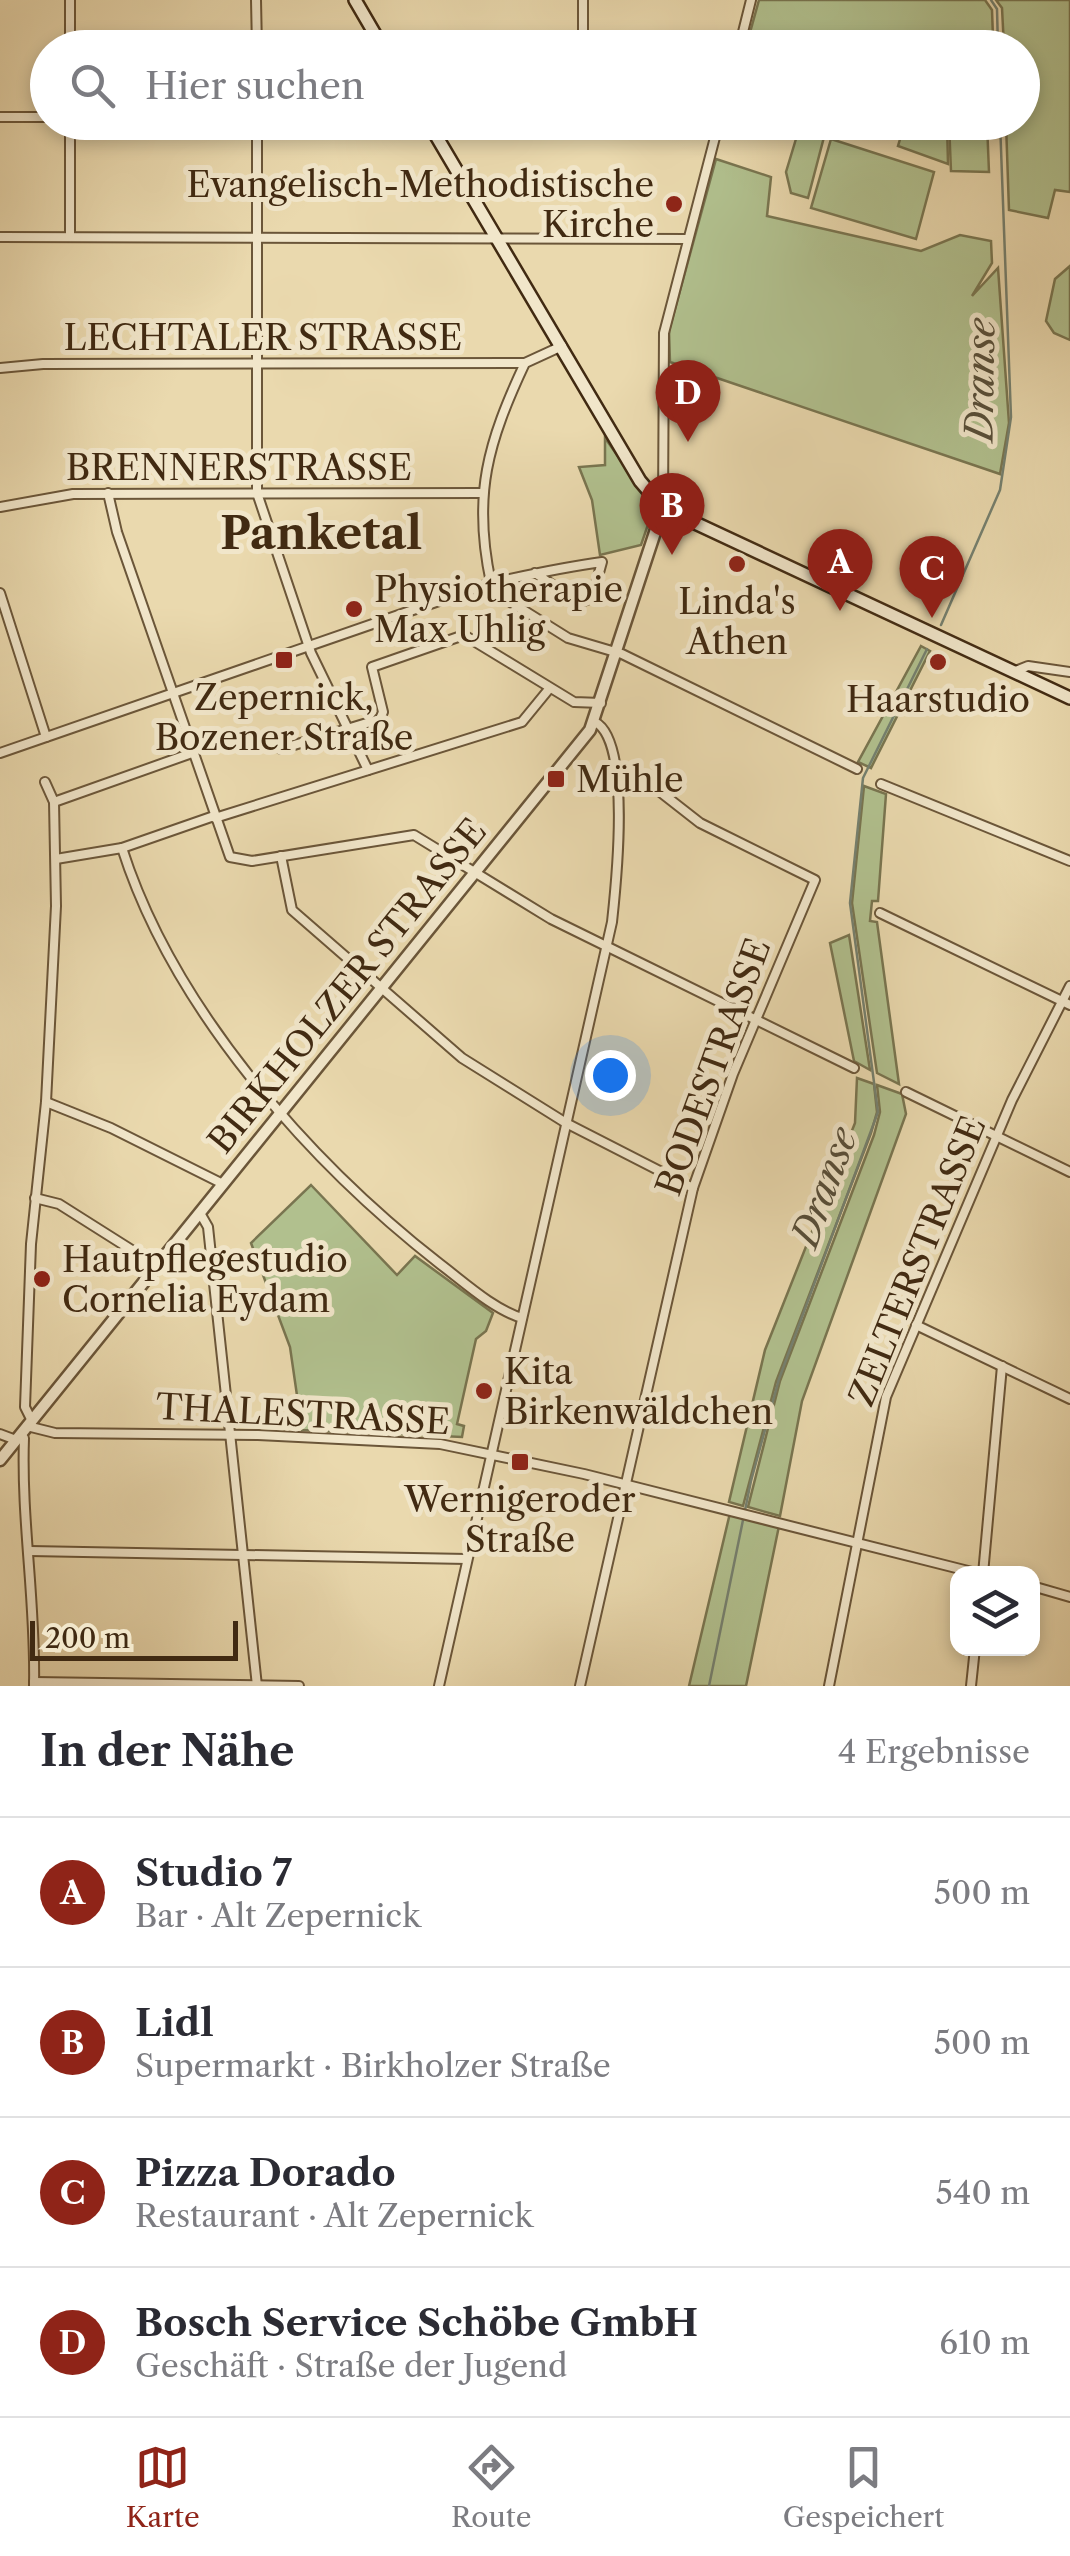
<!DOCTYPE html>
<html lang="de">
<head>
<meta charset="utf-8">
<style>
	body { margin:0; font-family:"Libre Caslon Text",serif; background:#f2f2f3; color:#2b2b33 }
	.controls { position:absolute; right:30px; bottom:30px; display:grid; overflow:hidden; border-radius:20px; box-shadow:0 5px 15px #0003 }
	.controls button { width:90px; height:90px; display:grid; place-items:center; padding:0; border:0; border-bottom:2px solid #e1e1e2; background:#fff; color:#2b2b33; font:50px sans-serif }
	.scale { position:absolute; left:30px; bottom:25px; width:208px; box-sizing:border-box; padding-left:10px; border:5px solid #412a12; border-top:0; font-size:28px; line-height:35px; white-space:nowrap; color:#412a12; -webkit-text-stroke:8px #f1e6ca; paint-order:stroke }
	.you { position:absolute; left:610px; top:1075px; width:35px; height:35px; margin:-25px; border:8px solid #fff; border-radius:50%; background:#1a73e8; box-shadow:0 0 0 15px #1a73e833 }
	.badge { display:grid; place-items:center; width:65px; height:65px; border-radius:50%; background:#8f2418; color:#fff; font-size:32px; font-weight:700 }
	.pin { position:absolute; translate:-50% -82px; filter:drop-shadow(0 2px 5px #0008) }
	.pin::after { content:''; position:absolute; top:52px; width:35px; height:30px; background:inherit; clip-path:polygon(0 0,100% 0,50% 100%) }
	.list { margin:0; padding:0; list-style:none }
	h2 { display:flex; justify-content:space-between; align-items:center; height:130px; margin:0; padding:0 40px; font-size:42px }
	h2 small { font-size:32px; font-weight:400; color:#7c7c81 }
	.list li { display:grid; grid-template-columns:65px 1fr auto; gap:30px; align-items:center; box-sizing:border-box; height:150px; padding:0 40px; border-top:2px solid #e1e1e2 }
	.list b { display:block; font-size:38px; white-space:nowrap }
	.list p { margin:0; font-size:32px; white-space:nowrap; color:#7c7c81 }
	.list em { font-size:32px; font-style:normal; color:#7c7c81 }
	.icon { flex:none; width:55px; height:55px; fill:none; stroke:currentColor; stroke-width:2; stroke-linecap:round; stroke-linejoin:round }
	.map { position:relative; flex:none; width:1070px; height:1686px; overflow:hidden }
	.search { position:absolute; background:#fff; box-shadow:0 5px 15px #0003; left:30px; right:30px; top:30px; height:110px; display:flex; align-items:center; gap:25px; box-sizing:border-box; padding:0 35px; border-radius:55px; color:#7c7c81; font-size:38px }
	.sheet { height:730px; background:#fff }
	nav { display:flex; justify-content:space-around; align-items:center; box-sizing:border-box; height:140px; border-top:2px solid #e1e1e2; background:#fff; font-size:28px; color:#7c7c81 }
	nav a { display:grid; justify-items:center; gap:5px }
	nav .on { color:#8f2418 }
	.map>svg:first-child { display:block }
	.green { fill:#b1c08e; stroke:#797550; stroke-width:2.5 }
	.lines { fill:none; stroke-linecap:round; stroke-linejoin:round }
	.stream { stroke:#75806f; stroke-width:2.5 }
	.minor-casing { stroke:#6b5639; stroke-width:12 }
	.tertiary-casing { stroke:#6b5639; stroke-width:15 }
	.secondary-casing { stroke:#412a12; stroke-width:16 }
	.minor { stroke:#f1e6ca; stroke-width:8 }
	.tertiary { stroke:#f1e6ca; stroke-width:10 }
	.secondary { stroke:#f1e6ca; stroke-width:11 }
	.poi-dot { fill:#8f2418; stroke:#f1e6ca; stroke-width:4 }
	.labels { text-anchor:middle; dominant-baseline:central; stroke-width:10; stroke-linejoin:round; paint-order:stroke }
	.poi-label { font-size:35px; fill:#412a12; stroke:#f1e6ca; text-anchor:start }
	.street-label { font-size:35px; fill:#412a12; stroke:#f1e6ca }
	.water-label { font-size:38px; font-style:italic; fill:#574e39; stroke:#f1e6ca }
	.district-label { font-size:45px; font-weight:bold; fill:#412a12; stroke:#f1e6ca }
</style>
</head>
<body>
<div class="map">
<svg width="1070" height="1686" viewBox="0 0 1070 1686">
	<rect width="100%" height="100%" fill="#ead9ae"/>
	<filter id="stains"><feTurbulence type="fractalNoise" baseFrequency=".002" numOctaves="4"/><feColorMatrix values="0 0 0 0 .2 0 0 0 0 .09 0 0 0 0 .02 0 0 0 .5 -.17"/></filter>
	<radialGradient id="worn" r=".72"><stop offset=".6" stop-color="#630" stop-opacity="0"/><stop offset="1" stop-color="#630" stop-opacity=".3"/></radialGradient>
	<g class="green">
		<path d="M759 0H985L992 10 993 38 979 37 984 48 935 47 905 39 902 47 812 48 795 43 798 47H746Z"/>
		<path d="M996 0H1070V192L1055 190 1048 218 1009 210 1006 123 1022 122V48L1004 47 1002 8Z"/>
		<path d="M905 123H947L948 164 898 146Z"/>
		<path d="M949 123H987L989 172 951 171Z"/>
		<path d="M799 129 824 137 808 198 791 193 786 172Z"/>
		<path d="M831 139 934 172 916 239 811 208Z"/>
		<path d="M716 159 771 177 767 216 921 251 960 235 991 241 992 263 972 296 998 268 1009 423 1000 474 670 362 669 331Z"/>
		<path d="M1070 266V340L1054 333 1046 321 1055 279Z"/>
		<path d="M605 438 654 507 641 545 600 555 592 500 579 467 605 465Z"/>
		<path d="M921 646 930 651 871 768 858 762Z"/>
		<path d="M864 786 886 794 878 901H872L870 921 877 922 899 1084 877 1073 852 903Z"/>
		<path d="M849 935 870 1070 854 1061 830 943Z"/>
		<path d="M857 1078 874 1084 877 1112 871 1133 776 1382 743 1506 729 1502 765 1350 855 1123Z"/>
		<path d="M877 1085 902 1094 906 1114 802 1401 780 1516 748 1507 780 1381 874 1135 880 1112Z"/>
		<path d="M311 1185 397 1275 415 1256 493 1313 486 1331 476 1339 457 1424 464 1426 462 1437 302 1430 290 1347 251 1243Z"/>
		<path d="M730 1513 779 1526 746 1686H689Z"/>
	</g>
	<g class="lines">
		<g class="stream">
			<path d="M991 0 997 9 998 48"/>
			<path d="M941 625 1000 490 1011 417 1000 122"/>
			<path d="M709 1686 751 1481 779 1379 878 1112 850 903 863 778 927 649"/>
		</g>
		<g class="minor-casing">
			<g id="minor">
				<path d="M256 0 257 48"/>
				<path d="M583 0V48"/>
				<path d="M70 48V0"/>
				<path d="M739 48 751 0"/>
				<path d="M0 117H48"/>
				<path d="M257 122V493L311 653 368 770"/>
				<path d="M0 237 688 239"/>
				<path d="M70 237V122"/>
				<path d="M0 368 43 364 525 363"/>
				<path d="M108 493 117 532 230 857 252 861 414 835 551 919 854 1068"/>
				<path d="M663 506 664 333 719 122"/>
				<path d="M0 507 73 494 481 493"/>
				<path d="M491 583C472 495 488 442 525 363L562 346"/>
				<path d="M488 588 568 638 622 654 857 769"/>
				<path d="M0 593 46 737"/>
				<path d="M1013 672 1028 666 1070 672"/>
				<path d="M281 749 380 719 383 712 372 667 464 635 574 702 601 703"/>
				<path d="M0 753 491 583C528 575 564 567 602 562L592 598 579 603 535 573"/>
				<path d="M881 784 1070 861"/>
				<path d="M54 802 192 753"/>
				<path d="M215 818 522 722 549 689"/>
				<path d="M122 848C173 1008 308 1161 440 1264 465 1283 493 1309 522 1318"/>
				<path d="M281 856 292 910 462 1058 566 1123 693 1188"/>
				<path d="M56 859 122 848 214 816"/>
				<path d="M880 913 1070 1005"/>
				<path d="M906 1092 1070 1172"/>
				<path d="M46 1102 111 1128 223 1184"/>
				<path d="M35 1198 59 1204 157 1266"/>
				<path d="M200 1213 208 1227 257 1686"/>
				<path d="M916 1325 1070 1399"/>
				<path d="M32 1421 25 1407 31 1244 46 1102 56 906 54 802 45 782"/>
				<path d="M27 1426 55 1433 258 1435 440 1444 584 1474 980 1574"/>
				<path d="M0 1434 16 1440"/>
				<path d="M20 1435 24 1438C21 1521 36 1602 34 1686"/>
				<path d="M30 1551 467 1559"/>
				<path d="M983 1574 1002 1366"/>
				<path d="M1032 1586 1070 1597"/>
				<path d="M34 1682 299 1686"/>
				<path d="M439 1686 612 922C616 885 632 741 595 722"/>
				<path d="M580 1686 693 1188 733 1074 815 880 700 823 631 769 614 767"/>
				<path d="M829 1686 886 1397 1012 1100 1070 986"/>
				<path d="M971 1686 975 1648"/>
			</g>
		</g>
		<g class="tertiary-casing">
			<path id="tertiary" d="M0 1460 590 730 663 508"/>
		</g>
		<g class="secondary-casing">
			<g id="secondary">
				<path d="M355 0 383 48"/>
				<path d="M428 122 640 481 663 508 1070 698"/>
			</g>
		</g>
		<use href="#minor" class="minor"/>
		<use href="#tertiary" class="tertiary"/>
		<use href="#secondary" class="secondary"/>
	</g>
	<g class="poi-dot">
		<circle cx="674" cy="204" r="10"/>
		<circle cx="737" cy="564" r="10"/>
		<circle cx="354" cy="609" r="10"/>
		<rect x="274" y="650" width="20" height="20" rx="5"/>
		<circle cx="938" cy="662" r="10"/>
		<rect x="546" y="769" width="20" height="20" rx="5"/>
		<circle cx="42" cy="1279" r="10"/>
		<circle cx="484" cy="1391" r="10"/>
		<rect x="510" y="1452" width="20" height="20" rx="5"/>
	</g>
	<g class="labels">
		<g class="poi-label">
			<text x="654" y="184" text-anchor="end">Evangelisch-Methodistische<tspan x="654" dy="40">Kirche</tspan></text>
			<text x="374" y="589">Physiotherapie<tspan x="374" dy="40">Max Uhlig</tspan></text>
			<text x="737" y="601" text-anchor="middle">Linda's<tspan x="737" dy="40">Athen</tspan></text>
			<text x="284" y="697" text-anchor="middle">Zepernick,<tspan x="284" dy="40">Bozener Straße</tspan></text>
			<text x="938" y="699" text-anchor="middle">Haarstudio</text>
			<text x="576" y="779">Mühle</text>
			<text x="62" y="1259">Hautpflegestudio<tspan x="62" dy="40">Cornelia Eydam</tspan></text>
			<text x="504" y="1371">Kita<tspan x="504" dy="40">Birkenwäldchen</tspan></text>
			<text x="520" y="1499" text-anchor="middle">Wernigeroder<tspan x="520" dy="40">Straße</tspan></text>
		</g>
		<g class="street-label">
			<text x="263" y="337">LECHTALER STRASSE</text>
			<text x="239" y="467">BRENNERSTRASSE</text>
			<text transform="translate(347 986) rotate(-51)">BIRKHOLZER STRASSE</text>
			<text transform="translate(713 1067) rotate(-70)">BODESTRASSE</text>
			<text transform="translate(917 1261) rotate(-68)">ZELTERSTRASSE</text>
			<text transform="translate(303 1414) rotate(3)">THALESTRASSE</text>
		</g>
		<g class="water-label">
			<text transform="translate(980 380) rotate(-89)">Dranse</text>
			<text transform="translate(824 1187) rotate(-70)">Dranse</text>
		</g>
		<g class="district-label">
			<text x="321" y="533">Panketal</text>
		</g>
	</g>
	<rect width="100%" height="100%" filter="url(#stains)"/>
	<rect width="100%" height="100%" fill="url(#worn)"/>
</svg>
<div class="controls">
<button><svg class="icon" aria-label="layers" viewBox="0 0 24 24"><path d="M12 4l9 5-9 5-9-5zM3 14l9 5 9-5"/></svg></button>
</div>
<div class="scale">200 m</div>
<div class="you"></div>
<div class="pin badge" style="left:840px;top:611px">A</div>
<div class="pin badge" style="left:672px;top:555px">B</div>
<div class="pin badge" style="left:932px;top:618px">C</div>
<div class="pin badge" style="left:688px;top:442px">D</div>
<div class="search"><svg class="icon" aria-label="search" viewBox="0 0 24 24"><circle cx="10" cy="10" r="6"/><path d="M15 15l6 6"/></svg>Hier suchen</div>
</div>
<section class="sheet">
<h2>In der Nähe<small>4 Ergebnisse</small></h2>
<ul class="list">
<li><span class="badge">A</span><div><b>Studio 7</b><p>Bar · Alt Zepernick</p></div><em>500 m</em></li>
<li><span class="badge">B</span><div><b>Lidl</b><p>Supermarkt · Birkholzer Straße</p></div><em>500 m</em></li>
<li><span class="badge">C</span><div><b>Pizza Dorado</b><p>Restaurant · Alt Zepernick</p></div><em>540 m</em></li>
<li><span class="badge">D</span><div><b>Bosch Service Schöbe GmbH</b><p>Geschäft · Straße der Jugend</p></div><em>610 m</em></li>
</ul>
</section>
<nav>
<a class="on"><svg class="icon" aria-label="map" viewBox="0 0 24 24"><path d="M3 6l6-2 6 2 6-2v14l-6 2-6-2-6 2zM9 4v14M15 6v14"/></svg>Karte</a>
<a><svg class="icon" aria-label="directions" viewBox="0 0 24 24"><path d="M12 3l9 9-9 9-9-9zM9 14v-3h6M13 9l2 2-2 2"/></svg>Route</a>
<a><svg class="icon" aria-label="saved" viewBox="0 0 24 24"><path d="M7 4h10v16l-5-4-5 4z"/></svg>Gespeichert</a>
</nav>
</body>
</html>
